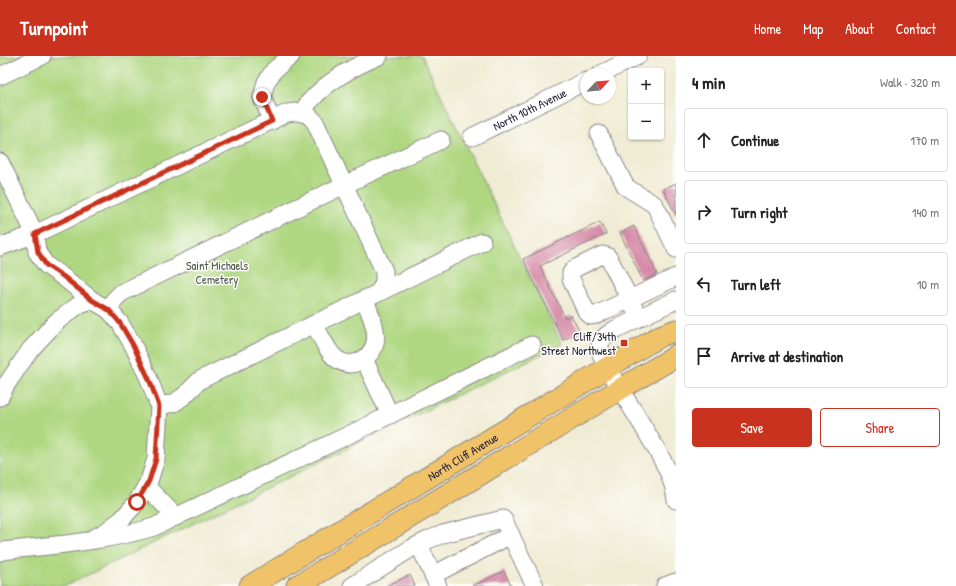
<!DOCTYPE html>
<html lang="en">
<head>
<meta charset="utf-8">
<style>
	body { margin:0; font-family:"Patrick Hand",sans-serif; background:#f6f6f6; color:#222 }
	.controls { position:absolute; right:12px; top:12px; display:grid; overflow:hidden; border-radius:4px; box-shadow:0 1px 3px #0004 }
	.controls button { width:36px; height:36px; display:grid; place-items:center; padding:0; border:0; border-bottom:1px solid #e0e0e0; background:#fff; color:#222; font:20px sans-serif }
	.compass { position:absolute; left:580px; top:12px; width:36px; height:36px; border-radius:50%; background:#fff; box-shadow:0 1px 3px #0004; rotate:64deg }
	.stop { position:absolute; width:12px; height:12px; margin:-9px; border:3px solid #c8321e; border-radius:50%; background:#fff }
	.stop.end { background:#c8321e; border-color:#fff; box-shadow:0 1px 4px #0008 }
	.list { margin:0; padding:0; list-style:none }
	h2 { display:flex; justify-content:space-between; align-items:center; height:52px; margin:0; padding:0 16px; font-size:17px }
	h2 small { font-size:13px; font-weight:400; color:#767676 }
	.list li { display:grid; grid-template-columns:26px 1fr auto; gap:12px; align-items:center; box-sizing:border-box; height:64px; margin:0 8px 8px; padding:0 8px; border:1px solid #e0e0e0; border-radius:4px }
	.list b { display:block; font-size:15px; white-space:nowrap }
	.list em { font-size:13px; font-style:normal; color:#767676 }
	.actions { display:flex; gap:8px; padding:12px 16px }
	.actions a { flex:1; padding:9px 0; border:1px solid #c8321e; border-radius:4px; text-align:center; font-size:14px; color:#c8321e }
	.actions .main { background:#c8321e; color:#fff }
	.icon { flex:none; width:22px; height:22px; fill:none; stroke:currentColor; stroke-width:2; stroke-linecap:round; stroke-linejoin:round }
	.map { position:relative; flex:none; width:676px; height:530px; overflow:hidden }
	header { display:flex; align-items:center; gap:24px; box-sizing:border-box; height:56px; padding:0 20px; background:#c8321e; color:#fff }
	header strong { font-size:19px }
	nav { display:flex; gap:22px; margin-inline-start:auto; font-size:14px }
	main { display:flex }
	aside { flex:1; background:#fff }
	.map>svg:first-child { display:block }
	.green { fill:#afd781; stroke:#687c5e }
	.building { fill:#d68ba8 }
	.lines { fill:none; stroke-linecap:round; stroke-linejoin:round }
	.minor-casing { stroke:#898687; stroke-width:19 }
	.major-casing { stroke:#898687; stroke-width:23 }
	.minor { stroke:#fff; stroke-width:17 }
	.major { stroke:#f1c369; stroke-width:21 }
	.route { stroke:#c8321e; stroke-width:5 }
	.poi-dot { fill:#c8321e; stroke:#fdfcf7; stroke-width:1.5 }
	.labels { text-anchor:middle; dominant-baseline:central; stroke-width:3; stroke-linejoin:round; paint-order:stroke }
	.street-label { font-size:12px; fill:#22223b; stroke:#fdfcf7 }
	.park-label { font-size:12px; fill:#4c5850; stroke:#fdfcf7 }
	.poi-label { font-size:12px; fill:#22223b; stroke:#fdfcf7; text-anchor:end }
</style>
</head>
<body>
<header>
<strong>Turnpoint</strong>
<nav><a>Home</a><a>Map</a><a>About</a><a>Contact</a></nav>
</header>
<main>
<div class="map">
<svg width="676" height="530" viewBox="0 0 676 530">
	<rect width="100%" height="100%" fill="#fdfcf7"/>
	<filter id="ink" filterUnits="userSpaceOnUse"><feTurbulence type="fractalNoise" baseFrequency=".025" numOctaves="2"/><feDisplacementMap in="SourceGraphic" scale="8" xChannelSelector="R" yChannelSelector="G"/><feConvolveMatrix kernelMatrix="1 2 1 2 8 2 1 2 1" color-interpolation-filters="sRGB"/></filter>
	<filter id="wash" filterUnits="userSpaceOnUse"><feTurbulence type="fractalNoise" baseFrequency=".012" numOctaves="4" result="noise"/><feDisplacementMap in="SourceGraphic" scale="16" xChannelSelector="R" yChannelSelector="G"/><feGaussianBlur stdDeviation="0.9" result="paint"/><feColorMatrix in="noise" values="0 0 0 0 0 0 0 0 0 0 0 0 0 0 0 0 0 1.4 0 .05"/><feComposite in="paint" operator="in"/></filter>
	<g filter="url(#wash)">
		<rect width="100%" height="100%" fill="#f0ebd3"/>
		<path class="green" d="M0 0H422L562 288 65 530H0Z"/>
		<g id="blocks">
			<g class="building">
				<path d="M676 127V159L663 133Z"/>
				<path d="M600 166 606 178 540 210 565 262 571 259 580 276 563 284 523 203Z"/>
				<path d="M634 170 657 218 643 225 620 177Z"/>
				<path d="M504 515 511 530H472Z"/>
				<path d="M410 519 415 530H386Z"/>
			</g>
		</g>
	</g>
	<g filter="url(#ink)">
		<use href="#blocks" fill-opacity="0" stroke="#898687" stroke-width="1"/>
		<g class="lines">
			<g class="minor-casing">
				<g id="minor">
					<path d="M601 18 638 0"/>
					<path d="M0 20 42 0"/>
					<path d="M302 57C305 52 307 48 311 44 328 25 355 10 379 0"/>
					<path d="M272 65 262 41 266 26 274 14 291 0"/>
					<path d="M599 78 626 131 655 149 676 193"/>
					<path id="s1" d="M472 81 586 25"/>
					<path d="M0 106 35 178 37 196 46 209 63 221 92 244"/>
					<path d="M0 191 35 178 75 159 287 57C301 55 306 55 315 66L384 215V226L379 236"/>
					<path d="M676 244 614 274C595 285 598 293 607 312 619 332 632 352 644 372 657 395 673 417 676 444"/>
					<path d="M109 254 114 244 121 237 344 129 441 84"/>
					<path d="M639 262 610 204 607 200 602 199 574 213 571 217V223L586 255 591 260 596 259 676 221"/>
					<path d="M314 268C320 278 328 298 338 304 346 309 354 309 362 304 386 290 373 263 364 243"/>
					<path d="M364 303 390 359"/>
					<path d="M0 341 6 329 30 294 56 266 80 248 92 244 109 254 120 267 133 289 149 323 159 350 156 403 149 425 137 446 122 463 105 476 94 482"/>
					<path d="M159 350 174 347 184 340 200 324 482 186"/>
					<path d="M146 430 176 461"/>
					<path d="M419 489 438 530"/>
					<path d="M0 496 2 495C53 489 105 486 154 471L357 375 532 289"/>
					<path d="M433 519 511 479"/>
					<path d="M352 530 410 493 428 484 443 478 503 463 535 530"/>
					<path d="M665 530 676 526"/>
				</g>
			</g>
			<g class="major-casing">
				<g id="major">
					<path id="s2" d="M250 530 607 312 660 280 676 274"/>
					<path d="M297 530 620 333 673 302 676 299"/>
				</g>
			</g>
			<use href="#minor" class="minor"/>
			<use href="#major" class="major"/>
		</g>
	</g>
	<g class="lines" filter="url(#ink)">
		<path class="route" d="M137 446 149 425 156 403 159 350 149 323 133 289 120 267 109 254 92 244 64 221 46 209 38 196 35 178 272 65 262 41"/>
	</g>
	<rect class="poi-dot" x="620" y="283" width="8" height="8" rx="2"/>
	<g class="labels">
		<g class="street-label">
			<text stroke="none"><textPath href="#s1" startOffset="64">North 10th Avenue</textPath></text>
			<text stroke="none"><textPath href="#s2" startOffset="249">North Cliff Avenue</textPath></text>
		</g>
		<g class="park-label">
			<text x="217" y="209">Saint Michaels<tspan x="217" dy="14">Cemetery</tspan></text>
		</g>
		<g class="poi-label">
			<text x="616" y="280">Cliff/34th<tspan x="616" dy="14">Street Northwest</tspan></text>
		</g>
	</g>
</svg>
<div class="controls">
<button>+</button>
<button>−</button>
</div>
<svg class="compass" viewBox="-18 -18 36 36"><path d="M0-13l5 13h-10z" fill="#e53935"/><path d="M0 13l5-13h-10z" fill="#767676"/></svg>
<div class="stop" style="left:137px;top:446px"></div>
<div class="stop end" style="left:262px;top:41px"></div>
</div>
<aside>
<h2>4 min<small>Walk · 320 m</small></h2>
<ul class="list">
<li><svg class="icon" aria-label="ahead" viewBox="0 0 24 24"><path d="M12 20V5M6 11l6-6 6 6"/></svg><div><b>Continue</b></div><em>170 m</em></li>
<li><svg class="icon" aria-label="right" viewBox="0 0 24 24"><path d="M7 20v-9h11M14 6l5 5-5 5"/></svg><div><b>Turn right</b></div><em>140 m</em></li>
<li><svg class="icon" aria-label="left" viewBox="0 0 24 24"><path d="M17 20v-9H6M10 6l-5 5 5 5"/></svg><div><b>Turn left</b></div><em>10 m</em></li>
<li><svg class="icon" aria-label="arrive" viewBox="0 0 24 24"><path d="M6 21V4h12l-3 4 3 4H6"/></svg><div><b>Arrive at destination</b></div></li>
</ul>
<div class="actions"><a class="main">Save</a><a>Share</a></div>
</aside>
</main>
</body>
</html>
